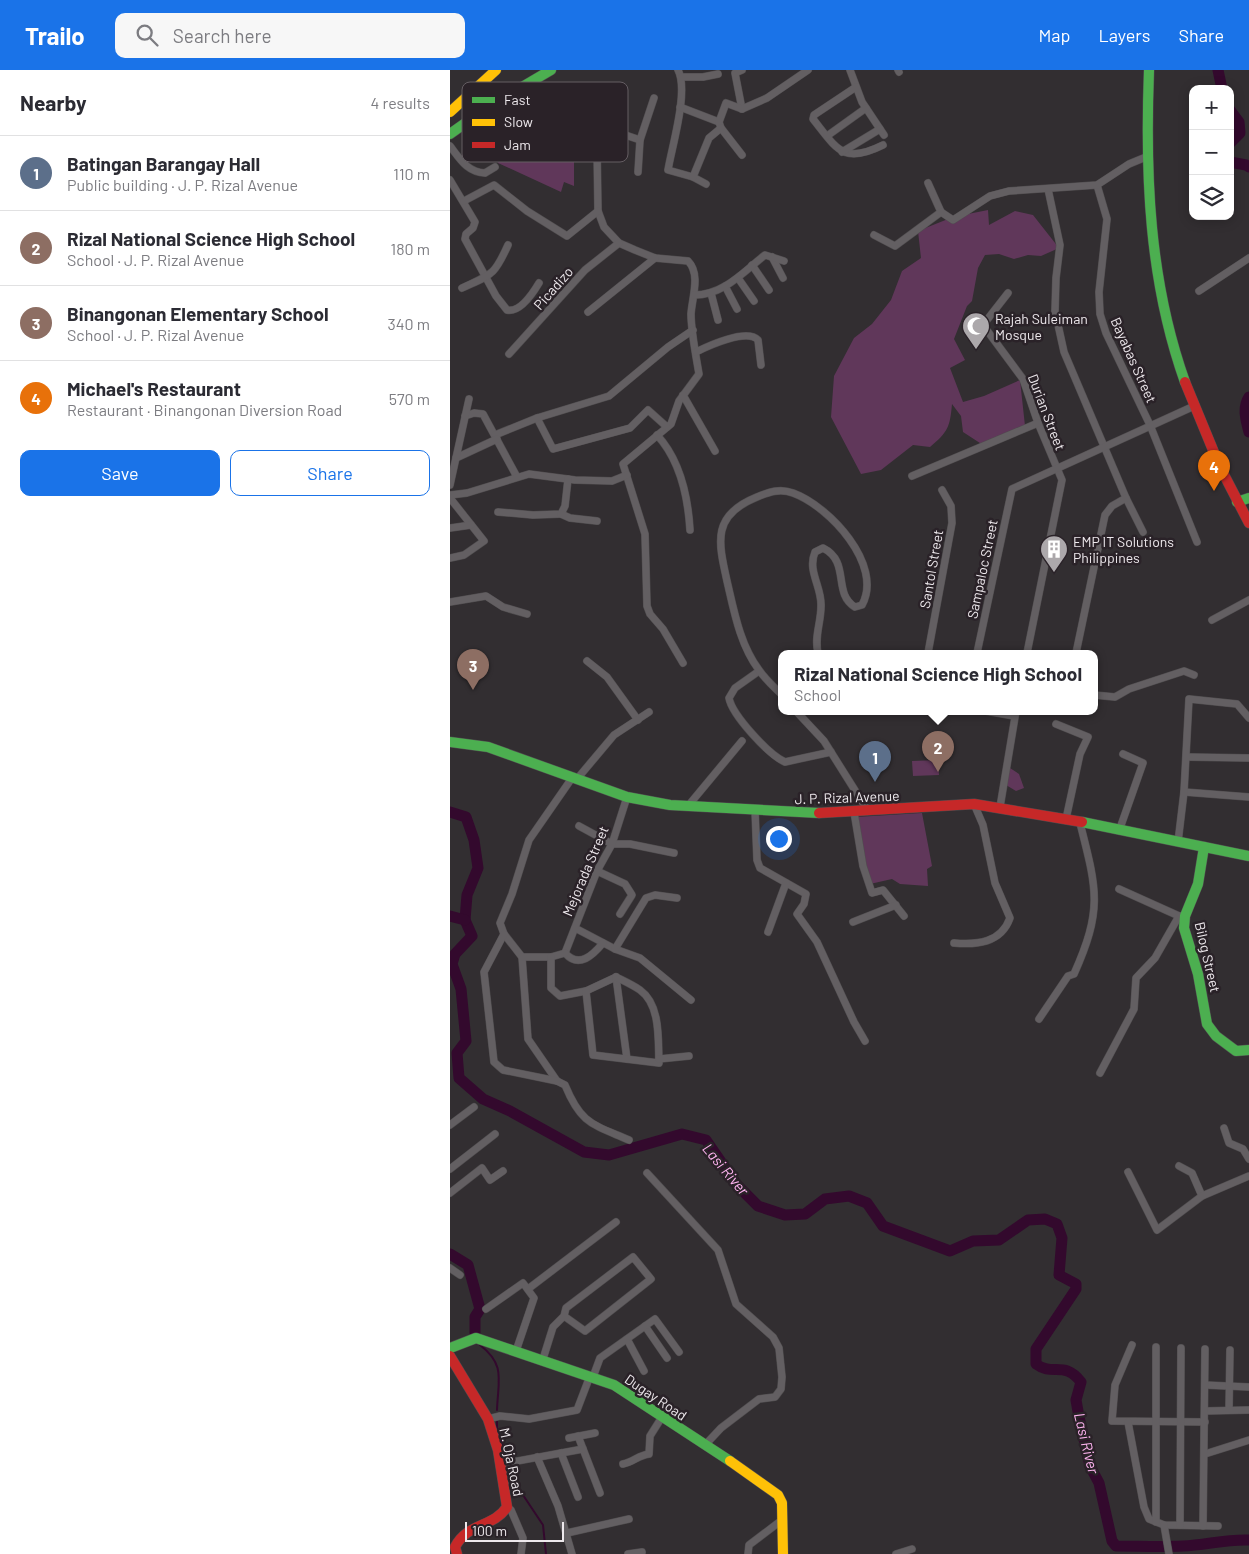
<!DOCTYPE html>
<html lang="en">
<head>
<meta charset="utf-8">
<style>
	body { margin:0; font-family:Barlow,sans-serif; background:#f7f7f7; color:#2b2b33 }
	.controls { position:absolute; right:15px; top:15px; display:grid; overflow:hidden; border-radius:10px; box-shadow:0 2px 12px #0003 }
	.controls button { width:45px; height:45px; display:grid; place-items:center; padding:0; border:0; border-bottom:1px solid #e1e1e2; background:#fff; color:#2b2b33; font:25px sans-serif }
	.scale { position:absolute; left:15px; bottom:12px; width:99px; box-sizing:border-box; padding-left:5px; border:2px solid #eee9ed; border-top:0; font-size:14px; line-height:18px; white-space:nowrap; color:#eee9ed; -webkit-text-stroke:4px #2a2228; paint-order:stroke }
	.you { position:absolute; left:328px; top:768px; width:18px; height:18px; margin:-12px; border:4px solid #fff; border-radius:50%; background:#1a73e8; box-shadow:0 0 0 8px #1a73e833 }
	.badge { display:grid; place-items:center; width:32px; height:32px; border-radius:50%; background:#1a73e8; color:#fff; font-size:16px; font-weight:700 }
	.pin { position:absolute; translate:-50% -41px; filter:drop-shadow(0 1px 2px #0008) }
	.pin::after { content:''; position:absolute; top:26px; width:18px; height:15px; background:inherit; clip-path:polygon(0 0,100% 0,50% 100%) }
	.popup { position:absolute; left:328px; top:580px; width:320px; height:65px; box-sizing:border-box; display:grid; place-content:center; border-radius:10px; background:#fff; filter:drop-shadow(0 1px 4px #0005); font-size:16px; white-space:nowrap; color:#7c7c81 }
	.popup b { font-size:19px; color:#2b2b33 }
	.popup::after { content:''; position:absolute; left:50%; top:100%; margin-left:-10px; border:10px solid transparent; border-top-color:#fff }
	.list { margin:0; padding:0; list-style:none }
	h2 { display:flex; justify-content:space-between; align-items:center; height:65px; margin:0; padding:0 20px; font-size:21px }
	h2 small { font-size:16px; font-weight:400; color:#7c7c81 }
	.list li { display:grid; grid-template-columns:32px 1fr auto; gap:15px; align-items:center; box-sizing:border-box; height:75px; padding:0 20px; border-top:1px solid #e1e1e2 }
	.list b { display:block; font-size:19px; white-space:nowrap }
	.list p { margin:0; font-size:16px; white-space:nowrap; color:#7c7c81 }
	.list em { font-size:16px; font-style:normal; color:#7c7c81 }
	.actions { display:flex; gap:10px; padding:15px 20px }
	.actions a { flex:1; padding:11px 0; border:1px solid #1a73e8; border-radius:10px; text-align:center; font-size:18px; color:#1a73e8 }
	.actions .main { background:#1a73e8; color:#fff }
	.icon { flex:none; width:28px; height:28px; fill:none; stroke:currentColor; stroke-width:2; stroke-linecap:round; stroke-linejoin:round }
	.map { position:relative; flex:none; width:799px; height:1484px; overflow:hidden }
	header { display:flex; align-items:center; gap:30px; box-sizing:border-box; height:70px; padding:0 25px; background:#1a73e8; color:#fff }
	header strong { font-size:24px }
	nav { display:flex; gap:28px; margin-inline-start:auto; font-size:18px }
	.search { width:350px; height:45px; background:#f7f7f7; display:flex; align-items:center; gap:12px; box-sizing:border-box; padding:0 18px; border-radius:10px; color:#7c7c81; font-size:19px }
	main { display:flex }
	aside { flex:1; background:#fff }
	.map>svg:first-child { display:block }
	.green { fill:#60375a }
	.lines { fill:none; stroke-linecap:round; stroke-linejoin:round }
	.stream { stroke:#33092d; stroke-width:2 }
	.river { stroke:#33092d; stroke-width:11 }
	.street-casing { stroke:#504d4f; stroke-width:8 }
	.fast-casing { stroke:#504d4f; stroke-width:11 }
	.slow-casing { stroke:#504d4f; stroke-width:11 }
	.jam-casing { stroke:#504d4f; stroke-width:11 }
	.street { stroke:#635f62; stroke-width:7 }
	.fast { stroke:#4caf50; stroke-width:10 }
	.slow { stroke:#ffc107; stroke-width:10 }
	.jam { stroke:#c62828; stroke-width:10 }
	.labels { text-anchor:middle; dominant-baseline:central; stroke-width:5; stroke-linejoin:round; paint-order:stroke }
	.street-label { font-size:14px; fill:#eee9ed; stroke:#2a2228 }
	.poi-label { font-size:14px; fill:#eee9ed; stroke:#2a2228; text-anchor:start }
	.water-label { font-size:15px; font-style:italic; fill:#fdb3ef; stroke:#2a2228 }
	.key { fill:#2a2228; stroke:#655e63; stroke-width:1 }
	.key-label { font-size:14px; fill:#eee9ed }
</style>
</head>
<body>
<header>
<strong>Trailo</strong>
<div class="search"><svg class="icon" aria-label="search" viewBox="0 0 24 24"><circle cx="10" cy="10" r="6"/><path d="M15 15l6 6"/></svg>Search here</div>
<nav><a>Map</a><a>Layers</a><a>Share</a></nav>
</header>
<main>
<aside>
<h2>Nearby<small>4 results</small></h2>
<ul class="list">
<li><span class="badge" style="background:#5c6f8a">1</span><div><b>Batingan Barangay Hall</b><p>Public building · J. P. Rizal Avenue</p></div><em>110 m</em></li>
<li><span class="badge" style="background:#8d6e63">2</span><div><b>Rizal National Science High School</b><p>School · J. P. Rizal Avenue</p></div><em>180 m</em></li>
<li><span class="badge" style="background:#8d6e63">3</span><div><b>Binangonan Elementary School</b><p>School · J. P. Rizal Avenue</p></div><em>340 m</em></li>
<li><span class="badge" style="background:#e8710a">4</span><div><b>Michael's Restaurant</b><p>Restaurant · Binangonan Diversion Road</p></div><em>570 m</em></li>
</ul>
<div class="actions"><a class="main">Save</a><a>Share</a></div>
</aside>
<div class="map">
<svg width="799" height="1484" viewBox="0 0 799 1484">
	<rect width="100%" height="100%" fill="#322e31"/>
	<g class="green">
		<path d="M49 45 72 63 113 77 111 89 124 90V116L114 112 111 122 48 93 50 88 40 84 54 63 39 50Z"/>
		<path d="M538 140 539 155 565 141 583 145 609 178 591 186 578 185 564 189 549 184 535 185 528 198 522 231 517 236 504 269 515 290 500 298 513 332 534 326 570 310 575 356 533 375 513 362 511 346 502 334C500 357 498 362 480 377L463 375 431 400 411 404 381 347 384 306 404 268 422 254 441 230 452 201 471 188 468 161 503 147Z"/>
		<path d="M488 690 489 705 463 706 462 691Z"/>
		<path d="M560 698 569 704 574 718 566 721 556 715 557 700Z"/>
		<path d="M472 743 482 796 477 799 478 816 450 814 442 809 420 814 414 794 406 747Z"/>
	</g>
	<g class="lines">
		<g class="stream">
			<path d="M30 1275C56 1295 48 1310 47 1340"/>
			<path d="M47 1350V1359L69 1419 93 1455 96 1484"/>
		</g>
		<g class="river">
			<path d="M768 0 772 19"/>
			<path d="M780 40 789 52 790 63 780 73"/>
			<path d="M780 92 796 95 799 97"/>
			<path d="M799 327C792 338 796 351 799 362"/>
			<path d="M0 742 16 747 24 770 28 798 17 825 15 850 22 866 5 884 2 894 11 919 16 971 7 983 9 1008 33 1029 60 1041 134 1082 159 1085 232 1064 256 1070 287 1115 308 1136 335 1145 355 1144 375 1129 399 1126 417 1133 433 1156 500 1181 523 1171 549 1170 578 1150 595 1149 607 1154 612 1168 609 1205 626 1214V1219L586 1279V1294C603 1307 614 1290 631 1312L626 1330 629 1347 640 1396 649 1413 662 1471 666 1476C688 1476 711 1477 733 1476 756 1475 776 1469 799 1470"/>
			<path d="M0 846 15 850"/>
			<path d="M0 1184 18 1195 30 1239 25 1247V1263"/>
		</g>
		<g class="street-casing">
			<g id="street">
				<path d="M228 0C239 21 222 76 218 100L243 107 256 114"/>
				<path d="M292 0 285 3 292 39"/>
				<path d="M400 0 412 32 434 65"/>
				<path d="M448 0 449 2"/>
				<path d="M232 7H253L268 4"/>
				<path d="M75 16 112 56"/>
				<path d="M406 17 364 45 363 49C387 79 393 95 433 75"/>
				<path d="M38 37 76 60 115 71 147 77"/>
				<path d="M230 37 269 52"/>
				<path d="M152 57 147 77 148 141 154 157 169 173 185 180 205 188 238 191C251 204 242 228 241 244 241 261 246 286 249 304L229 331 221 354 173 394 195 464 197 536 200 544 213 559 233 593"/>
				<path d="M377 66 416 38"/>
				<path d="M100 67 127 44 152 57 190 70"/>
				<path d="M0 76C10 89 17 102 35 103L45 97"/>
				<path d="M392 82 430 59"/>
				<path d="M292 85 271 58 269 52 276 33 292 39 317 28 358 0"/>
				<path d="M188 102 190 70 204 28"/>
				<path d="M243 107 259 68 271 58"/>
				<path d="M0 110 25 152 23 158 16 164 15 169 46 226 57 240C70 243 83 223 89 213"/>
				<path d="M478 113 491 142"/>
				<path d="M647 115 657 149 649 222 650 244 656 263 700 355 747 472"/>
				<path d="M598 119 610 175 606 208 605 241 614 282 676 428 693 462"/>
				<path d="M14 131 44 115 77 141 117 166 148 141"/>
				<path d="M424 165 445 176 491 142 503 150 540 126 559 121 647 115 679 94 696 87"/>
				<path d="M322 187 333 208"/>
				<path d="M302 195 319 220"/>
				<path d="M288 208 304 231"/>
				<path d="M275 216 287 239"/>
				<path d="M12 218C42 204 44 206 58 175"/>
				<path d="M749 221 799 188"/>
				<path d="M261 223 268 250"/>
				<path d="M558 223 533 255 573 309 588 353 612 410 577 583"/>
				<path d="M244 225C274 225 293 202 315 185L334 191"/>
				<path d="M138 242 205 188"/>
				<path d="M246 282C258 276 297 258 308 270L311 295"/>
				<path d="M59 284 135 200 169 173"/>
				<path d="M233 325 265 381"/>
				<path d="M15 346 24 343 33 344 67 407"/>
				<path d="M87 348 103 379 180 358 198 340 217 357"/>
				<path d="M45 365 87 348 159 326 218 277 243 260"/>
				<path d="M207 365C231 391 238 427 240 460"/>
				<path d="M6 388 47 369"/>
				<path d="M462 406 588 353"/>
				<path d="M0 415 19 329"/>
				<path d="M0 425 17 423 79 404 125 410 162 411 177 405"/>
				<path d="M0 428 34 471 14 485 0 488"/>
				<path d="M48 442 83 445 111 444 115 436 118 409"/>
				<path d="M111 444 120 448 147 451"/>
				<path d="M0 458 21 455"/>
				<path d="M0 532 36 526 53 537 77 544"/>
				<path d="M762 550 799 530"/>
				<path d="M478 583 502 453 501 436 492 420"/>
				<path d="M527 583 562 419 742 337"/>
				<path d="M626 583 655 445 662 436 676 428"/>
				<path d="M137 591 157 607 188 650"/>
				<path d="M309 601 285 618 279 628C282 645 319 685 335 692L381 682"/>
				<path d="M332 625C324 617 315 609 309 600 290 575 284 541 277 511 268 471 262 445 307 427 319 422 330 418 343 423 379 436 434 495 412 535L405 537C382 523 401 492 373 478L365 482C357 501 372 517 371 536 371 553 364 567 368 583"/>
				<path d="M644 625 665 627 679 619 734 601 744 605"/>
				<path d="M346 641 374 671 418 741"/>
				<path d="M536 641 564 646"/>
				<path d="M606 654 638 667 630 684 616 749"/>
				<path d="M737 687 799 688"/>
				<path d="M122 708 79 770 62 824 50 853 54 864 72 887 78 969 107 1011 115 1015C131 1054 142 1054 179 1070"/>
				<path d="M127 709 164 665 199 642"/>
				<path d="M734 722 799 727"/>
				<path d="M238 736 292 671"/>
				<path d="M550 737 566 641"/>
				<path d="M305 740 307 790 310 798 356 824 354 834 347 844 367 872 404 952 415 971"/>
				<path d="M404 742 413 796 422 823 433 820 454 846"/>
				<path d="M129 756 162 774H180L224 783"/>
				<path d="M669 761 693 693 673 684"/>
				<path d="M728 772 734 722 739 629 787 634 799 648"/>
				<path d="M147 801 175 814 182 825 170 844"/>
				<path d="M669 819 729 846"/>
				<path d="M403 852 446 835"/>
				<path d="M125 858 165 879 190 888 241 930"/>
				<path d="M318 862 336 813"/>
				<path d="M54 864 34 902 44 992 53 1000 107 1011"/>
				<path d="M504 873C527 875 551 873 560 848L545 813 533 755 524 734"/>
				<path d="M165 879 196 828 205 825 227 828"/>
				<path d="M115 883 147 801 162 774 177 727"/>
				<path d="M115 883C129 899 143 885 153 873"/>
				<path d="M72 887H101L115 883"/>
				<path d="M101 887V918L110 926 136 921 166 907"/>
				<path d="M166 907 177 989"/>
				<path d="M136 921 143 985 209 993C208 970 211 935 190 920 183 915 174 911 166 907"/>
				<path d="M589 949 618 906 624 904C653 839 647 820 630 753"/>
				<path d="M209 989 239 986"/>
				<path d="M650 1003 684 939 686 908 705 888 729 846H735"/>
				<path d="M0 1055 24 1037"/>
				<path d="M774 1058 779 1073 793 1079 799 1089"/>
				<path d="M729 1096 742 1103 752 1126"/>
				<path d="M0 1099 45 1064"/>
				<path d="M678 1102 707 1160 752 1126 799 1106"/>
				<path d="M197 1103 268 1180 286 1234 323 1267 329 1278 332 1307 331 1319 325 1327 309 1329 271 1358 256 1374"/>
				<path d="M0 1123 32 1098 40 1110 53 1101"/>
				<path d="M0 1198 10 1205"/>
				<path d="M78 1219 166 1152"/>
				<path d="M36 1239 73 1213 84 1228 66 1281"/>
				<path d="M195 1256 217 1288"/>
				<path d="M177 1269 194 1301"/>
				<path d="M682 1275 665 1315 662 1351 755 1352"/>
				<path d="M93 1289 103 1257 114 1246 116 1238 183 1187 201 1209 135 1261 114 1246"/>
				<path d="M143 1307 150 1288 205 1249 229 1282"/>
				<path d="M755 1315 799 1317"/>
				<path d="M779 1340 780 1280"/>
				<path d="M755 1341 799 1340"/>
				<path d="M38 1349 50 1346 79 1349 127 1340 140 1306"/>
				<path d="M678 1352 694 1437 699 1449 714 1455 768 1456"/>
				<path d="M128 1366 150 1423"/>
				<path d="M119 1368 145 1363"/>
				<path d="M111 1383 128 1427"/>
				<path d="M755 1384 799 1370"/>
				<path d="M87 1387 108 1436 122 1484"/>
				<path d="M51 1394 133 1379"/>
				<path d="M173 1394C183 1392 189 1385 199 1384L200 1366 212 1347"/>
				<path d="M57 1437 61 1440 73 1468 71 1484"/>
				<path d="M706 1452V1277"/>
				<path d="M714 1455 719 1484"/>
				<path d="M730 1455 731 1278"/>
				<path d="M753 1456 755 1279"/>
				<path d="M117 1463 179 1449"/>
				<path d="M178 1484 192 1482"/>
				<path d="M298 1484 299 1475 332 1450"/>
				<path d="M446 1484 462 1479"/>
			</g>
		</g>
		<g class="fast-casing">
			<g id="fast">
				<path d="M699 0C695 106 699 211 735 312"/>
				<path d="M0 64 38 37 101 0"/>
				<path d="M787 432 799 428"/>
				<path d="M0 672 38 677 177 727 220 735 369 743"/>
				<path d="M632 752 799 786"/>
				<path d="M754 777 748 814 735 846 734 858 748 904 757 954 766 966 786 981 799 980"/>
				<path d="M0 1278 26 1268 164 1315 280 1391"/>
			</g>
		</g>
		<g class="slow-casing">
			<g id="slow">
				<path d="M0 42 46 0"/>
				<path d="M280 1391 328 1425 332 1433 333 1484"/>
			</g>
		</g>
		<g class="jam-casing">
			<g id="jam">
				<path d="M735 312 770 397 799 453"/>
				<path d="M369 743 524 734 632 752"/>
				<path d="M0 1286 38 1349 48 1380 57 1437C43 1458 18 1452 5 1477L7 1484"/>
			</g>
		</g>
		<use href="#street" class="street"/>
		<use href="#fast" class="fast"/>
		<use href="#slow" class="slow"/>
		<use href="#jam" class="jam"/>
	</g>
	<defs>
		<g id="mosque-pin" transform="scale(1.4375)"><path d="M0 17L-7.5 6A9.5 9.5 0 1 1 7.5 6Z" fill="#aca8ab" stroke="#2a2228"/><path d="M3.5-4.9A6 6 0 1 0 3.5 4.9A5 5 0 1 1 3.5-4.9Z" fill="#fff"/></g>
		<g id="building-pin" transform="scale(1.4375)"><path d="M0 17L-7.5 6A9.5 9.5 0 1 1 7.5 6Z" fill="#aca8ab" stroke="#2a2228"/><path d="M-4-6H4V6H1V3H-1V6H-4ZM-2.5-4.3h1.7v1.8h-1.7ZM.8-4.3h1.7v1.8H.8ZM-2.5-1h1.7V.8h-1.7ZM.8-1h1.7V.8H.8Z" fill="#fff"/></g>
	</defs>
	<g fill-rule="evenodd">
		<use href="#mosque-pin" x="526" y="256"/>
		<use href="#building-pin" x="604" y="479"/>
	</g>
	<g class="labels">
		<g class="street-label">
			<text transform="translate(103 218) rotate(-49)">Picadizo</text>
			<text transform="translate(684 290) rotate(66)">Bayabas Street</text>
			<text transform="translate(597 342) rotate(69)">Durian Street</text>
			<text transform="translate(481 499) rotate(-80)">Santol Street</text>
			<text transform="translate(532 499) rotate(-78)">Sampaloc Street</text>
			<text transform="translate(397 727) rotate(-2)">J. P. Rizal Avenue</text>
			<text transform="translate(135 801) rotate(-67)">Mejorada Street</text>
			<text transform="translate(758 887) rotate(77)">Bilog Street</text>
			<text transform="translate(206 1327) rotate(34)">Dugay Road</text>
			<text transform="translate(62 1392) rotate(78)">M. Oja Road</text>
		</g>
		<g class="poi-label">
			<text x="545" y="248">Rajah Suleiman<tspan x="545" dy="16">Mosque</tspan></text>
			<text x="623" y="471">EMP IT Solutions<tspan x="623" dy="16">Philippines</tspan></text>
		</g>
		<g class="water-label">
			<text transform="translate(276 1099) rotate(50)">Lasi River</text>
			<text transform="translate(637 1373) rotate(76)">Lasi River</text>
		</g>
	</g>
	<rect x="12" y="12" width="166" height="80" rx="8" class="key"/>
	<rect x="22" y="27" width="23" height="6" fill="#4caf50"/>
	<rect x="22" y="49" width="23" height="7" fill="#ffc107"/>
	<rect x="22" y="72" width="23" height="6" fill="#c62828"/>
	<g class="key-label">
		<text x="54" y="35">Fast</text>
		<text x="54" y="57">Slow</text>
		<text x="54" y="80">Jam</text>
	</g>
</svg>
<div class="controls">
<button>+</button>
<button>−</button>
<button><svg class="icon" aria-label="layers" viewBox="0 0 24 24"><path d="M12 4l9 5-9 5-9-5zM3 14l9 5 9-5"/></svg></button>
</div>
<div class="scale">100 m</div>
<div class="you"></div>
<div class="pin badge" style="left:425px;top:712px;background:#5c6f8a">1</div>
<div class="pin badge" style="left:488px;top:702px;background:#8d6e63">2</div>
<div class="popup"><b>Rizal National Science High School</b>School</div>
<div class="pin badge" style="left:23px;top:620px;background:#8d6e63">3</div>
<div class="pin badge" style="left:764px;top:421px;background:#e8710a">4</div>
</div>
</main>
</body>
</html>
